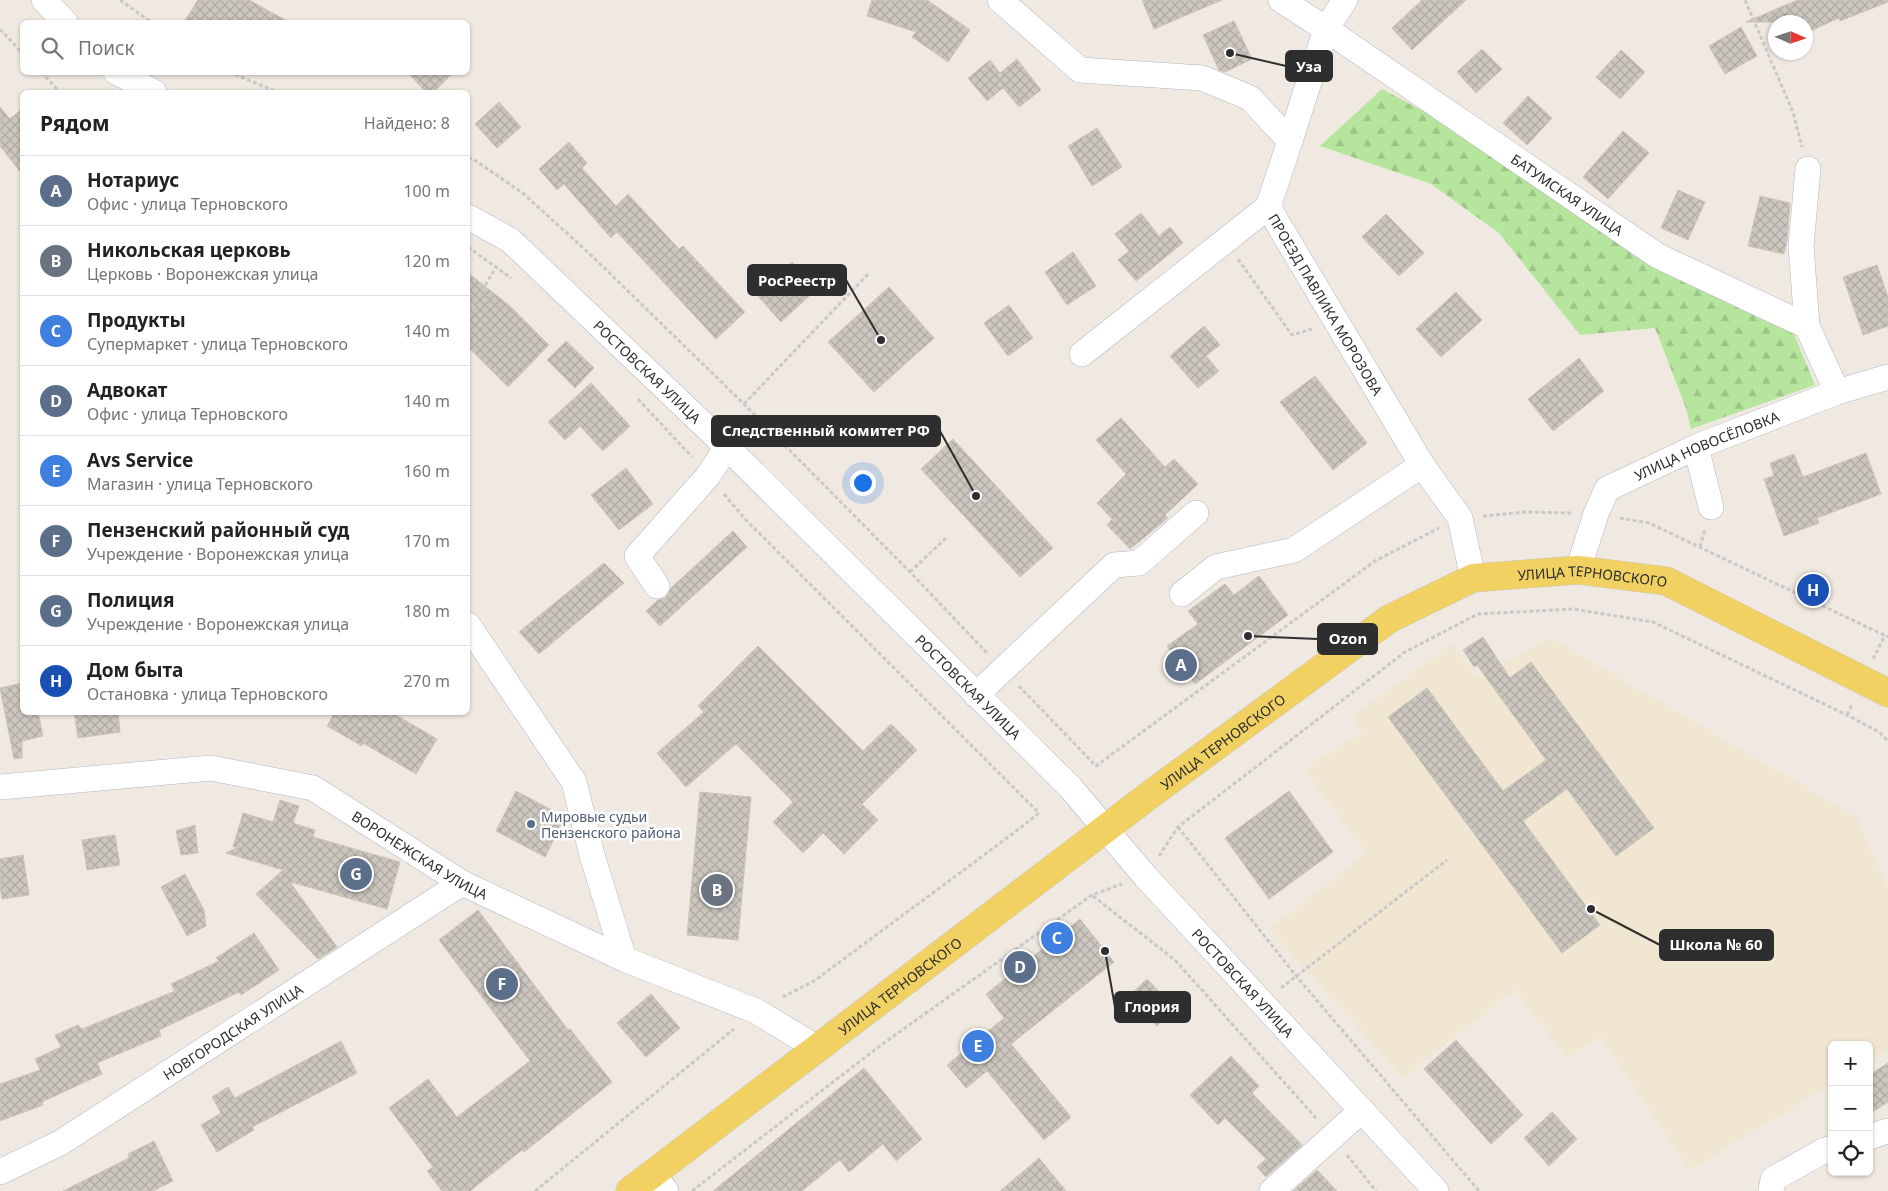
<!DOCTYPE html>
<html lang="ru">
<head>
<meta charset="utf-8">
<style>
	body { margin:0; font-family:"Noto Sans",sans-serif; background:#f6f6f6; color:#222 }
	.controls { position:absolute; right:15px; bottom:15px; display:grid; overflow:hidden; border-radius:8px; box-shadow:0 1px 4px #0004 }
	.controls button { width:45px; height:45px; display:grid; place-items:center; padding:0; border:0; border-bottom:1px solid #e0e0e0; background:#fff; color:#222; font:25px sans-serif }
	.compass { position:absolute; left:1768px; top:15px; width:45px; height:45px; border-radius:50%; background:#fff; box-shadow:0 1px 4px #0004; rotate:93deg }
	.you { position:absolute; left:862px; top:482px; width:18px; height:18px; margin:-12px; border:4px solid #fff; border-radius:50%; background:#1a73e8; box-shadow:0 0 0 8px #1a73e833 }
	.badge { display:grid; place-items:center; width:32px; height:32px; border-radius:50%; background:#d93025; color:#fff; font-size:16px; font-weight:700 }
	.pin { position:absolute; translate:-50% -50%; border:2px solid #fff; box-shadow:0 1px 5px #0006 }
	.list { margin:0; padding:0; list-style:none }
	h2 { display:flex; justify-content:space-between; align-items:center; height:65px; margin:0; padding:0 20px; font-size:21px }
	h2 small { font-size:16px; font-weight:400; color:#767676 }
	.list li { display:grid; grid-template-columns:32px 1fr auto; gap:15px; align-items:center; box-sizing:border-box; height:70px; padding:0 20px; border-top:1px solid #e0e0e0 }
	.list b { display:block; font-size:19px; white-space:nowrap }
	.list p { margin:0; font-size:16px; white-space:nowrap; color:#767676 }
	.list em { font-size:16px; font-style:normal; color:#767676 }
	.icon { flex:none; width:28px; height:28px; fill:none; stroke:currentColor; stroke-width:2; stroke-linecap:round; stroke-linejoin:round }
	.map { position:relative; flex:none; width:1888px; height:1191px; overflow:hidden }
	.search { position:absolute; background:#fff; box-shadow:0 1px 4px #0004; left:20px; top:20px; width:450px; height:55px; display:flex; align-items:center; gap:12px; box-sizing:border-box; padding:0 18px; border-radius:8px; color:#767676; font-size:19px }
	.panel { position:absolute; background:#fff; box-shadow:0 1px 4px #0004; left:20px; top:90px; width:450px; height:625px; border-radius:8px }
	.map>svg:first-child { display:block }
	.education { fill:#f0e6d1 }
	.forest { fill:url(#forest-firs) }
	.building { fill:url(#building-cross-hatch); stroke:#cbc5ba }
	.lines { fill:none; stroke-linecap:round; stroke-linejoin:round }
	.minor-casing { stroke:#b4b7c1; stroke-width:26 }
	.major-casing { stroke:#c9c9c9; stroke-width:29 }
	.path { stroke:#c9c9c9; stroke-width:3; stroke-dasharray:4 2.5; stroke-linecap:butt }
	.minor { stroke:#fff; stroke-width:25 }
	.major { stroke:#f2d163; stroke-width:28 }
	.service-dot { fill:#5c6f8a; stroke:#fff; stroke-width:2 }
	.labels { text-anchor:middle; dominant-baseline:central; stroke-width:5; stroke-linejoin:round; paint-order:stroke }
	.street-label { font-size:14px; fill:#2e2e2e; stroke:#fff }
	.service-label { font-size:14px; fill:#4e5e75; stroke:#fff; text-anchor:start }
	.leader { fill:none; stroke:#2e2e2e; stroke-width:2 }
	.callout-dot { fill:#2e2e2e; stroke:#fff; stroke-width:2 }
	.callout { fill:#2e2e2e; stroke:#2e2e2e; stroke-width:2 }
	.callout-label { font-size:15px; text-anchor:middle; font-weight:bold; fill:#fff }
</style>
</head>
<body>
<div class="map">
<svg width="1888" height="1191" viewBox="0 0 1888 1191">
	<defs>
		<pattern id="forest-firs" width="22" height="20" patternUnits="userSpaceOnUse" patternTransform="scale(1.25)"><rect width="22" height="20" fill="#b6e59e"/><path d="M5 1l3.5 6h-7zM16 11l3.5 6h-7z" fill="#9dc588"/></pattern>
		<pattern id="building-cross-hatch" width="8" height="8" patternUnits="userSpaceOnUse" patternTransform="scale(1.25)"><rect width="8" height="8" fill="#cbc7bf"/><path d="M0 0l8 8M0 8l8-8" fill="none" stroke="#afaba4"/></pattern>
	</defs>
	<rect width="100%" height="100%" fill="#efe9e1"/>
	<path class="education" d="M1550 637 1857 817 1888 889V1051L1869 1062V1045H1832V1084L1690 1170 1601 1036 1567 1058 1514 990 1403 1078 1269 929 1366 853 1304 769 1362 732 1353 715 1453 644 1477 678Z"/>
	<path class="forest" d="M1382 89 1455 128 1650 266 1794 334 1815 385 1691 429 1686 408 1655 328 1580 335 1499 233 1431 184 1320 146Z"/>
	<g class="building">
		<path d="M198 0H249L289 22H184Z"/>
		<path d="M872 0H927L970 30 948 62 912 37 916 32 867 16Z"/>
		<path d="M1142 0H1222L1154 29Z"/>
		<path d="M1422 0H1466L1412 50 1392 28Z"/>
		<path d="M1797 0H1888V2L1840 21 1839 18 1806 33V22H1746Z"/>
		<path d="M1234 21 1252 59 1225 72 1219 70 1203 35Z"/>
		<path d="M1741 27 1757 56 1725 74 1709 46Z"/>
		<path d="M1482 49 1502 69 1476 93 1457 72Z"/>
		<path d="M1621 50 1645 72 1620 99 1596 77Z"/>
		<path d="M1017 59 1041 90 1019 107 1003 88 987 101 968 78 990 60 1000 73Z"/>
		<path d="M407 72H454L434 92H426Z"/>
		<path d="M1528 96 1552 118 1527 145 1503 123Z"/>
		<path d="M499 102 521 127 497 148 475 124Z"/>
		<path d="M0 107 10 119 22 109V174L0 146Z"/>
		<path d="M1097 128 1122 167 1092 186 1068 146Z"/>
		<path d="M1623 131 1649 153 1608 199 1583 177Z"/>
		<path d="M569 142 587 163 582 168 616 206 628 194 679 249 683 246 745 312 716 339 617 232 611 238 564 184 557 190 539 169Z"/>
		<path d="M1678 190 1705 202 1688 240 1661 228Z"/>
		<path d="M1760 196 1790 203 1787 241 1784 254 1748 246Z"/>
		<path d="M1141 213 1159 236 1170 227 1183 243 1136 281 1118 260 1129 251 1115 234Z"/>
		<path d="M1386 214 1424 253 1399 276 1362 237Z"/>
		<path d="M1073 252 1096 286 1067 305 1045 272Z"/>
		<path d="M792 262 817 289 781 322 756 294Z"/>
		<path d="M1877 265 1888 297V326L1863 335 1843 277Z"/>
		<path d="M468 273 510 306 549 345 508 387 468 347Z"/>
		<path d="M889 287 934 338 874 392 828 342Z"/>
		<path d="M1456 292 1482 320 1441 357 1416 329Z"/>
		<path d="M1009 305 1033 338 1008 356 984 323Z"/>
		<path d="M1204 326 1220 345 1206 356 1219 371 1198 388 1170 356Z"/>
		<path d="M566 341 594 368 575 388 547 360Z"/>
		<path d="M1579 358 1604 391 1553 431 1528 399Z"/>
		<path d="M1315 376 1367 443 1333 470 1280 402Z"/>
		<path d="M591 383 630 426 603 451 580 426 565 440 548 422Z"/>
		<path d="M1121 418 1165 467 1174 459 1198 484 1165 515 1168 518 1130 549 1107 525 1112 519 1097 503 1126 474 1096 440Z"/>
		<path d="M953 439 1053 548 1020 577 921 469Z"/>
		<path d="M1866 453 1881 494 1817 518 1819 523 1784 536 1764 479 1774 476 1770 463 1794 454 1803 477Z"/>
		<path d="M626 468 653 504 619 530 591 495Z"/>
		<path d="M733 531 747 547 660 626 646 611 658 600 665 598 671 588Z"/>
		<path d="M604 563 624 583 539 654 519 632Z"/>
		<path d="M1259 576 1288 615 1195 684 1167 646 1198 624 1188 611 1225 584 1234 595Z"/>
		<path d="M1483 637 1510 678 1531 662 1654 828 1616 856 1567 789 1523 821 1600 925 1562 953 1388 717 1427 688 1503 791 1546 760 1477 665 1474 667 1463 650Z"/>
		<path d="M758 646 863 751 891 724 917 750 862 804 878 820 844 854 823 833 803 853 773 822 793 802 736 744 686 787 657 753 704 712 698 706Z"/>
		<path d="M22 683V712H38L43 736 22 741V758L14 759 0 688Z"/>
		<path d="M74 712H118L120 732 78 738Z"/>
		<path d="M335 712H391L437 739 416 774 363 743 362 746 327 726Z"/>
		<path d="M516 791 565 817 545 857 496 831Z"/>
		<path d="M1289 791 1333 852 1269 899 1225 838Z"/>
		<path d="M700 792 751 797 738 940 687 935Z"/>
		<path d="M280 800 299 806 293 823 315 830 313 837 400 862 387 909 290 882 337 947 318 959 256 894 283 870 226 853 238 847H233L243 813 273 822Z"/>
		<path d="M195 825 198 853 181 855 176 831Z"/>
		<path d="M115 835 120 865 87 870 82 840Z"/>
		<path d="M23 855 29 895 2 899 0 887V859Z"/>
		<path d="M185 874 204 910 206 926 187 936 161 887Z"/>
		<path d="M478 910 568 1030 570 1029 612 1082 524 1152 522 1150 470 1191H442L427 1171 433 1167 389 1108 428 1079 457 1117 530 1061 439 940Z"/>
		<path d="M1080 919 1114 962 1011 1044 1071 1117 1044 1140 987 1071 966 1088 947 1065 1004 1018 986 994Z"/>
		<path d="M254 933 279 970 241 995 239 992 159 1030 161 1036 97 1063 102 1074 42 1102 43 1105 0 1121V1084L40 1070 35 1059 61 1047 55 1035 78 1025 82 1029 175 991 171 984 219 961 216 958Z"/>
		<path d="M1147 979 1175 1008 1157 1026 1129 996Z"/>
		<path d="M651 994 680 1028 646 1057 617 1023Z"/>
		<path d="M1456 1040 1523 1115 1491 1144 1424 1069Z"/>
		<path d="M341 1041 357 1073 252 1127 254 1130 217 1152 201 1125 221 1113 212 1097 228 1087 235 1098Z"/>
		<path d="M1231 1056 1259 1086 1252 1093 1302 1145 1266 1177 1257 1167 1266 1159 1225 1118 1218 1125 1190 1095Z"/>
		<path d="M1888 1063V1102L1869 1114V1075Z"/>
		<path d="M864 1068 922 1139 896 1161 883 1144 849 1172 840 1160 802 1191H713Z"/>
		<path d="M1552 1112 1577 1139 1549 1166 1524 1138Z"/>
		<path d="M154 1141 173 1181 153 1191H63L129 1158 128 1154Z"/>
		<path d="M1039 1158 1066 1191H1000Z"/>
		<path d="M1317 1170 1337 1191H1293Z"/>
	</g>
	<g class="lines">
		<g class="minor-casing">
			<g id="minor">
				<path d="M44 0 65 22"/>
				<path id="s1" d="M1000 0 1080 70 1202 78 1250 98 1290 141 1268 207 1422 465 1460 518 1473 578"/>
				<path id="s2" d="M1281 0 1326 29 1658 256 1807 326 1837 392"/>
				<path d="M116 72 154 92"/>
				<path d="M1290 141 1326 29 1345 0"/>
				<path id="s3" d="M468 217 510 240 727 447 1070 787 1145 876 1436 1191"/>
				<path d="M1807 326 1801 246 1808 169"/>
				<path d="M1082 354 1268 207"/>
				<path d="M1696 447 1711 507"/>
				<path id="s4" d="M1578 570 1596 514 1607 489 1696 447 1837 392 1888 377"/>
				<path d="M657 586 637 556 708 476 727 447"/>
				<path d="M1182 594 1216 567 1294 550 1422 465"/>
				<path d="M468 625 574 782 592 855 624 959"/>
				<path d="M976 695 1114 565 1139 563 1196 513"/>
				<path id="s5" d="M0 787 211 768 313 788 462 883 624 959 756 1011 817 1048"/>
				<path d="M1869 1137 1888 1131"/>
				<path id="s6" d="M0 1172 60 1143 462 883"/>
				<path d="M653 1174 666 1191"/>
				<path d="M1272 1191 1362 1110"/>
				<path d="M1771 1191 1773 1179 1825 1150 1832 1148"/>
			</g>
		</g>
		<g class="major-casing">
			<g id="major">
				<path id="s7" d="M630 1191 1151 794 1389 619 1473 578 1578 570 1666 581 1888 693"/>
			</g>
		</g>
		<g class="path">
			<path d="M120 0 151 22"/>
			<path d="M1745 0 1793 112 1802 147"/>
			<path d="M0 29 22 53"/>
			<path d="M41 72 60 92"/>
			<path d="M229 72 277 92"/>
			<path d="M468 157 476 161 524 194 593 257 744 404 910 572 987 653"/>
			<path d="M468 247 511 278"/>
			<path d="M1238 259 1292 335 1312 329"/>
			<path d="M468 313 497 266"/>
			<path d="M638 399 692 457"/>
			<path d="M744 404 869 273"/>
			<path d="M724 494 745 519 1039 813 1019 829 814 981 781 998"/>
			<path d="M1483 516 1525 512 1571 513"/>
			<path d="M1620 518 1649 523 1888 637"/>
			<path d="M1700 547 1705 529"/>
			<path d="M910 572 946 538"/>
			<path d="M1873 659 1885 635"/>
			<path d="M1019 686 1096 766 1375 561 1439 528"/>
			<path d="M1847 715 1853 703"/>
			<path d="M1178 827 1297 977 1479 1191"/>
			<path d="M1159 856 1178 827 1405 652 1478 614 1573 609 1653 622 1847 715 1879 732 1888 741"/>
			<path d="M1093 896 1175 960 1316 1118"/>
			<path d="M1281 988 1447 860"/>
			<path d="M1347 1155 1376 1191"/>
			<path d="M535 1191 734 1029"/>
			<path d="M692 1191 881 1045 1092 895 1122 884"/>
		</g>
		<use href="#minor" class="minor"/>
		<use href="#major" class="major"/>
	</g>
	<circle class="service-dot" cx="531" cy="824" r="5"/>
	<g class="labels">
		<g class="street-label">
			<text stroke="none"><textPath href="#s2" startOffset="346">БАТУМСКАЯ УЛИЦА</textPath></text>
			<text stroke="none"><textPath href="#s1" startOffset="522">ПРОЕЗД ПАВЛИКА МОРОЗОВА</textPath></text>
			<text stroke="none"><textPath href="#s3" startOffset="238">РОСТОВСКАЯ УЛИЦА</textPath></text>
			<text stroke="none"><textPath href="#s4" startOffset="195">УЛИЦА НОВОСЁЛОВКА</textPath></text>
			<text stroke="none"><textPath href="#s7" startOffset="1164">УЛИЦА ТЕРНОВСКОГО</textPath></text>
			<text stroke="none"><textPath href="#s3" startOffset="688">РОСТОВСКАЯ УЛИЦА</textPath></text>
			<text stroke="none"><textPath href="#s7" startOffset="744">УЛИЦА ТЕРНОВСКОГО</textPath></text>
			<text stroke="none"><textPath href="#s5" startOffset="442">ВОРОНЕЖСКАЯ УЛИЦА</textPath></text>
			<text stroke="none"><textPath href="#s3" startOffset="1092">РОСТОВСКАЯ УЛИЦА</textPath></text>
			<text stroke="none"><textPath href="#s7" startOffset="339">УЛИЦА ТЕРНОВСКОГО</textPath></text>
			<text stroke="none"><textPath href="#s6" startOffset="272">НОВГОРОДСКАЯ УЛИЦА</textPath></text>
		</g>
		<g class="service-label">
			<text x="541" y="816">Мировые судьи<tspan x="541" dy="16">Пензенского района</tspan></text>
		</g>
	</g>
	<path class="leader" d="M1230 53L1286 66M881 340L846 280M976 496L940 431M1248 636L1318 639M1591 909L1660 945M1105 951L1115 1007"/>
	<g class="callout-dot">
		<circle cx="1230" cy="53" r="5"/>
		<circle cx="881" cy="340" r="5"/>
		<circle cx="976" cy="496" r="5"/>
		<circle cx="1248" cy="636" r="5"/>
		<circle cx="1591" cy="909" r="5"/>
		<circle cx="1105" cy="951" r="5"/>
	</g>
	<g class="callout">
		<rect x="1286" y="51" width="46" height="30" rx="5"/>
		<rect x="748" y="265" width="98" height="30" rx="5"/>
		<rect x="712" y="416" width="228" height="30" rx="5"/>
		<rect x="1318" y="624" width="59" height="30" rx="5"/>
		<rect x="1660" y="930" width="113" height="30" rx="5"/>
		<rect x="1115" y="992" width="75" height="30" rx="5"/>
	</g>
	<g class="callout-label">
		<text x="1309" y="72">Уза</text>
		<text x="797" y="286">РосРеестр</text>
		<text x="826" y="436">Следственный комитет РФ</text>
		<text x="1348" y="644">Ozon</text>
		<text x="1716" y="950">Школа № 60</text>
		<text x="1152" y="1012">Глория</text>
	</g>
</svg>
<div class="controls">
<button>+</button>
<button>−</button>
<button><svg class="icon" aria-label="locate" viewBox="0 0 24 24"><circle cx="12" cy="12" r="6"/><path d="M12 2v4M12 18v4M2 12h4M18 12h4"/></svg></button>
</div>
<svg class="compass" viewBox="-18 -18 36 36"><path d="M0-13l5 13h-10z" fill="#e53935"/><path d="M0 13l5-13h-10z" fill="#767676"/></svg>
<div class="you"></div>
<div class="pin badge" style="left:1181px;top:665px;background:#5c6f8a">A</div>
<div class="pin badge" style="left:717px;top:890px;background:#6b7280">B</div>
<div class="pin badge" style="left:1057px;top:938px;background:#3f7fe0">C</div>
<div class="pin badge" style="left:1020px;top:967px;background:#5c6f8a">D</div>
<div class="pin badge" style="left:978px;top:1046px;background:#3f7fe0">E</div>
<div class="pin badge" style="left:502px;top:984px;background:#5c6f8a">F</div>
<div class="pin badge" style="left:356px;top:874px;background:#5c6f8a">G</div>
<div class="pin badge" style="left:1813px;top:590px;background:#1a4fb4">H</div>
<div class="search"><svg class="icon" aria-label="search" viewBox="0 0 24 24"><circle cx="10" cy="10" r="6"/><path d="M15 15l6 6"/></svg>Поиск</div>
<section class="panel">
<h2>Рядом<small>Найдено: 8</small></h2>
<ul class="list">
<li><span class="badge" style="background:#5c6f8a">A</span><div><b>Нотариус</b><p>Офис · улица Терновского</p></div><em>100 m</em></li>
<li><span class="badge" style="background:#6b7280">B</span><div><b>Никольская церковь</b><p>Церковь · Воронежская улица</p></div><em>120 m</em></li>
<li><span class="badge" style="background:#3f7fe0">C</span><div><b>Продукты</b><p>Супермаркет · улица Терновского</p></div><em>140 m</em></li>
<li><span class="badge" style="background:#5c6f8a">D</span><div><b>Адвокат</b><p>Офис · улица Терновского</p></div><em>140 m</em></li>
<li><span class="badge" style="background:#3f7fe0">E</span><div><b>Avs Service</b><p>Магазин · улица Терновского</p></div><em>160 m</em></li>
<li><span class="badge" style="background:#5c6f8a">F</span><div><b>Пензенский районный суд</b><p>Учреждение · Воронежская улица</p></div><em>170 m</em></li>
<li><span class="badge" style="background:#5c6f8a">G</span><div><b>Полиция</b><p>Учреждение · Воронежская улица</p></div><em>180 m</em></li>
<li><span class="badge" style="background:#1a4fb4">H</span><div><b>Дом быта</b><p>Остановка · улица Терновского</p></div><em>270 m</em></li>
</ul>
</section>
</div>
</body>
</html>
